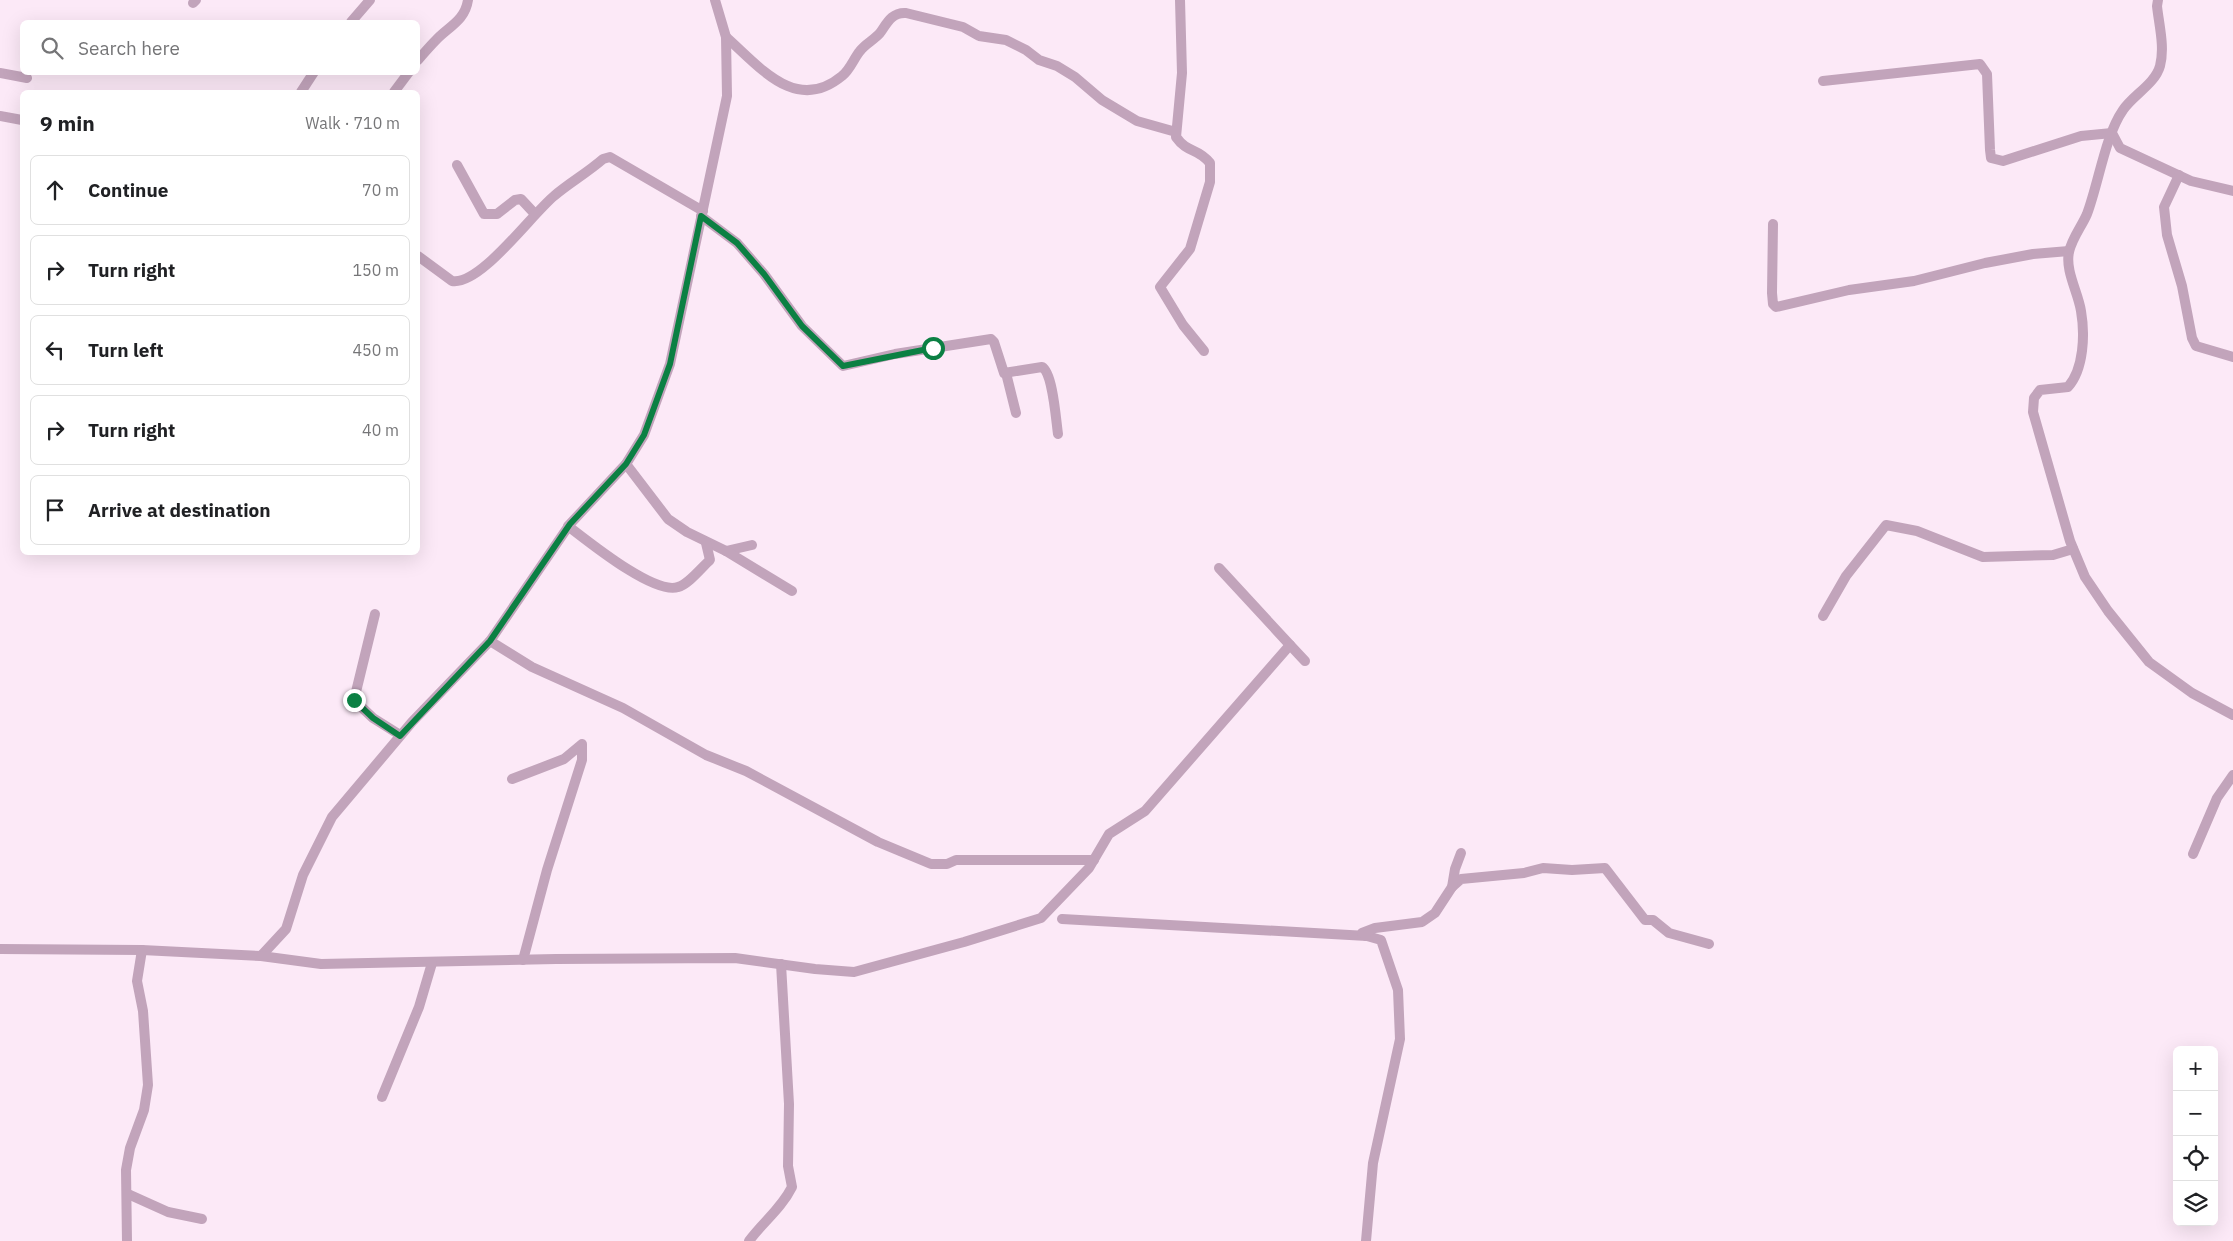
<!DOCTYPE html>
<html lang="en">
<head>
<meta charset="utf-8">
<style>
	body { margin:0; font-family:"IBM Plex Sans",sans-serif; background:#f2f2f2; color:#202124 }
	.controls { position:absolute; right:15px; bottom:15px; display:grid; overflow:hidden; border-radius:8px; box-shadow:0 5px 20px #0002 }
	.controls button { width:45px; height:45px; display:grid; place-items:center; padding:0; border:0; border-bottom:1px solid #e0e0e0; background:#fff; color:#202124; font:25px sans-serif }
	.stop { position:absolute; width:15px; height:15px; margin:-11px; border:4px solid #0b8043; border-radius:50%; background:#fff }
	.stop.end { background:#0b8043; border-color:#fff; box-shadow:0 1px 5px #0008 }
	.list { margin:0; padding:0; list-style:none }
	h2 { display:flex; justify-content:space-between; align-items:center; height:65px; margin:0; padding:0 20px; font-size:21px }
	h2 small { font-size:16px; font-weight:400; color:#757577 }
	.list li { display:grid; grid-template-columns:32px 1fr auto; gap:15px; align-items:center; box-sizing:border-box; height:70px; margin:0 10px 10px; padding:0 10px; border:1px solid #e0e0e0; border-radius:8px }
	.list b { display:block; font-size:19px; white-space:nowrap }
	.list em { font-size:16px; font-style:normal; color:#757577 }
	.icon { flex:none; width:28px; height:28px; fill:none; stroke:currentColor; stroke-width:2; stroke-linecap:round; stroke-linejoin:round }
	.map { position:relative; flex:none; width:2233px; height:1241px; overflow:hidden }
	.search { position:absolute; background:#fff; box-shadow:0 5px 20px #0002; left:20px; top:20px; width:400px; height:55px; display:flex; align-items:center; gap:12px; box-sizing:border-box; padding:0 18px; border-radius:8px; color:#757577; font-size:19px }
	.panel { position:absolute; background:#fff; box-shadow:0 5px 20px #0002; left:20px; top:90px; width:400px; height:465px; border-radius:8px }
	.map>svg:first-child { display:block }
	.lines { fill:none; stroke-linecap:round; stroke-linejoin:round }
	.minor { stroke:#c2a4bb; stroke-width:10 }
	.route { stroke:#0b8043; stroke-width:6 }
</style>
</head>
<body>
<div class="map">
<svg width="2233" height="1241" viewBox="0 0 2233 1241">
	<rect width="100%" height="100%" fill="#fce9f7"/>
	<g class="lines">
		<g class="minor">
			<path d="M1180 0 1182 73 1176 137C1188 154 1197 147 1210 163V182L1190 249 1160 287 1183 325 1204 351"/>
			<path d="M2158 0 2157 6C2159 25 2165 47 2160 66 2155 84 2133 95 2123 110 2105 136 2099 182 2087 214 2082 226 2072 238 2069 252 2065 271 2078 292 2081 311 2085 334 2084 369 2068 387L2040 390 2034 398 2033 412 2070 541 2085 577 2108 611 2149 662 2192 693 2233 715"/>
			<path d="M193 3 196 0"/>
			<path d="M351 22 370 0"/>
			<path d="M726 37C760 67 796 114 842 76 850 70 854 58 860 51 865 44 874 40 880 33 887 23 892 12 906 13L963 27 979 36 1006 40 1026 50 1039 60 1057 66 1075 77 1102 100 1137 121 1176 132"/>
			<path d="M418 60C424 53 430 46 437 39 450 26 465 20 468 0"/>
			<path d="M0 73 27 78"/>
			<path d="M1823 81 1980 64 1987 74 1990 150 1991 158 2003 161 2081 136 2112 133 2120 148 2191 181 2233 191"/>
			<path d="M301 92 314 72"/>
			<path d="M394 92 409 72"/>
			<path d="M0 116 22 120"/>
			<path d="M457 165 484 214H497L515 200 521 199 535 214"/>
			<path d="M2179 175 2164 207 2167 235 2182 286 2192 338 2196 346 2233 357"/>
			<path d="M701 216 737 243 764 274 802 326 843 366 895 354 991 339 994 342 1004 373 1042 367C1053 373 1056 421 1058 434"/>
			<path d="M1773 224 1772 293 1773 304 1776 307 1849 290 1914 281 1985 263 2033 254 2069 251"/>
			<path d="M418 256 452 281C480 286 531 215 554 196 569 183 587 173 603 159L610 157 703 211"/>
			<path d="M1006 373 1016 413"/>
			<path d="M626 464 668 519 687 532 726 551 752 545"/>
			<path d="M568 526C589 542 654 595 678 587 688 585 702 567 710 560L706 543"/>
			<path d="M726 551 792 591"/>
			<path d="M1219 568 1290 645"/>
			<path d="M375 614 354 700 373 718 400 735"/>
			<path d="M1823 616 1846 576 1886 525 1917 531 1983 557 2053 555 2073 549"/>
			<path d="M490 641 532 667 623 708 706 755 746 771 878 842 931 864H947L956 860H1094"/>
			<path d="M512 779 564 759 582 744V760L547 870 523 960"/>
			<path d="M2193 854 2217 798 2233 775"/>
			<path d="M1452 887 1461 879 1524 873 1543 868 1572 870 1605 868 1645 920H1653L1669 933 1709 944"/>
			<path d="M1062 919 1367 936 1381 940 1398 990 1400 1039 1373 1163 1366 1241"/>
			<path d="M1366 936 1362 933 1375 928 1422 922 1435 913 1452 887 1455 869 1461 853"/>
			<path d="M0 949 142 950 261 956 286 929 303 875 332 817 412 722 490 641 570 524 626 464 644 435 670 364 727 96 726 37 715 0"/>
			<path d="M261 956 321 964 556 959 735 958 815 969 854 972 964 942 1041 918 1089 868 1109 834 1145 811 1290 645 1305 661"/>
			<path d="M382 1097 419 1007 432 963"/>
			<path d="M128 1194 168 1212 202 1219"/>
			<path d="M127 1241 126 1170 130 1148 144 1110 148 1085 143 1011 137 981 142 950"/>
			<path d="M749 1241C763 1222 781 1209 792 1187L788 1166 789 1104 781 964"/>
		</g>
	</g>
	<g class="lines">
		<path class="route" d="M354 700 373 718 400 736 490 641 570 524 626 464 644 435 670 364 701 216 737 243 764 274 802 326 843 366 933 348"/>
	</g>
</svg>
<div class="controls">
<button>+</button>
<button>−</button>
<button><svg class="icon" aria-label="locate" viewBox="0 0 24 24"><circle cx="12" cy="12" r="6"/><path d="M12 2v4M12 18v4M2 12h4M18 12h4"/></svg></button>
<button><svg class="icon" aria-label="layers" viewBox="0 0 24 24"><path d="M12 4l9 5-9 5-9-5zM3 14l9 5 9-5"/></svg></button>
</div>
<div class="stop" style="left:933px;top:348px"></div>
<div class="stop end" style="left:354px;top:700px"></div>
<div class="search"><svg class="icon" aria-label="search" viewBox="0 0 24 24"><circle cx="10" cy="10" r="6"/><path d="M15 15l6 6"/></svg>Search here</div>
<section class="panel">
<h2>9 min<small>Walk · 710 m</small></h2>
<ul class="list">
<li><svg class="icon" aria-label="ahead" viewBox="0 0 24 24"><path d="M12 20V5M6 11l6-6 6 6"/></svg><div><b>Continue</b></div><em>70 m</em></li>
<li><svg class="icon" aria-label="right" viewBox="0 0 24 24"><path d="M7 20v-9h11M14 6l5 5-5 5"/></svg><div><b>Turn right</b></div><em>150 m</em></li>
<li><svg class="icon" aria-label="left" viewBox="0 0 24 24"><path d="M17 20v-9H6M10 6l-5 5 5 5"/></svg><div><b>Turn left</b></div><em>450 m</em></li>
<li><svg class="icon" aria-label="right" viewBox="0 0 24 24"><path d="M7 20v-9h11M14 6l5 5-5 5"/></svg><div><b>Turn right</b></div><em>40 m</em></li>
<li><svg class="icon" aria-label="arrive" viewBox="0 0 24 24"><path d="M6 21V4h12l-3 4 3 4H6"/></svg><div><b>Arrive at destination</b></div></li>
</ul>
</section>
</div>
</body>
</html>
